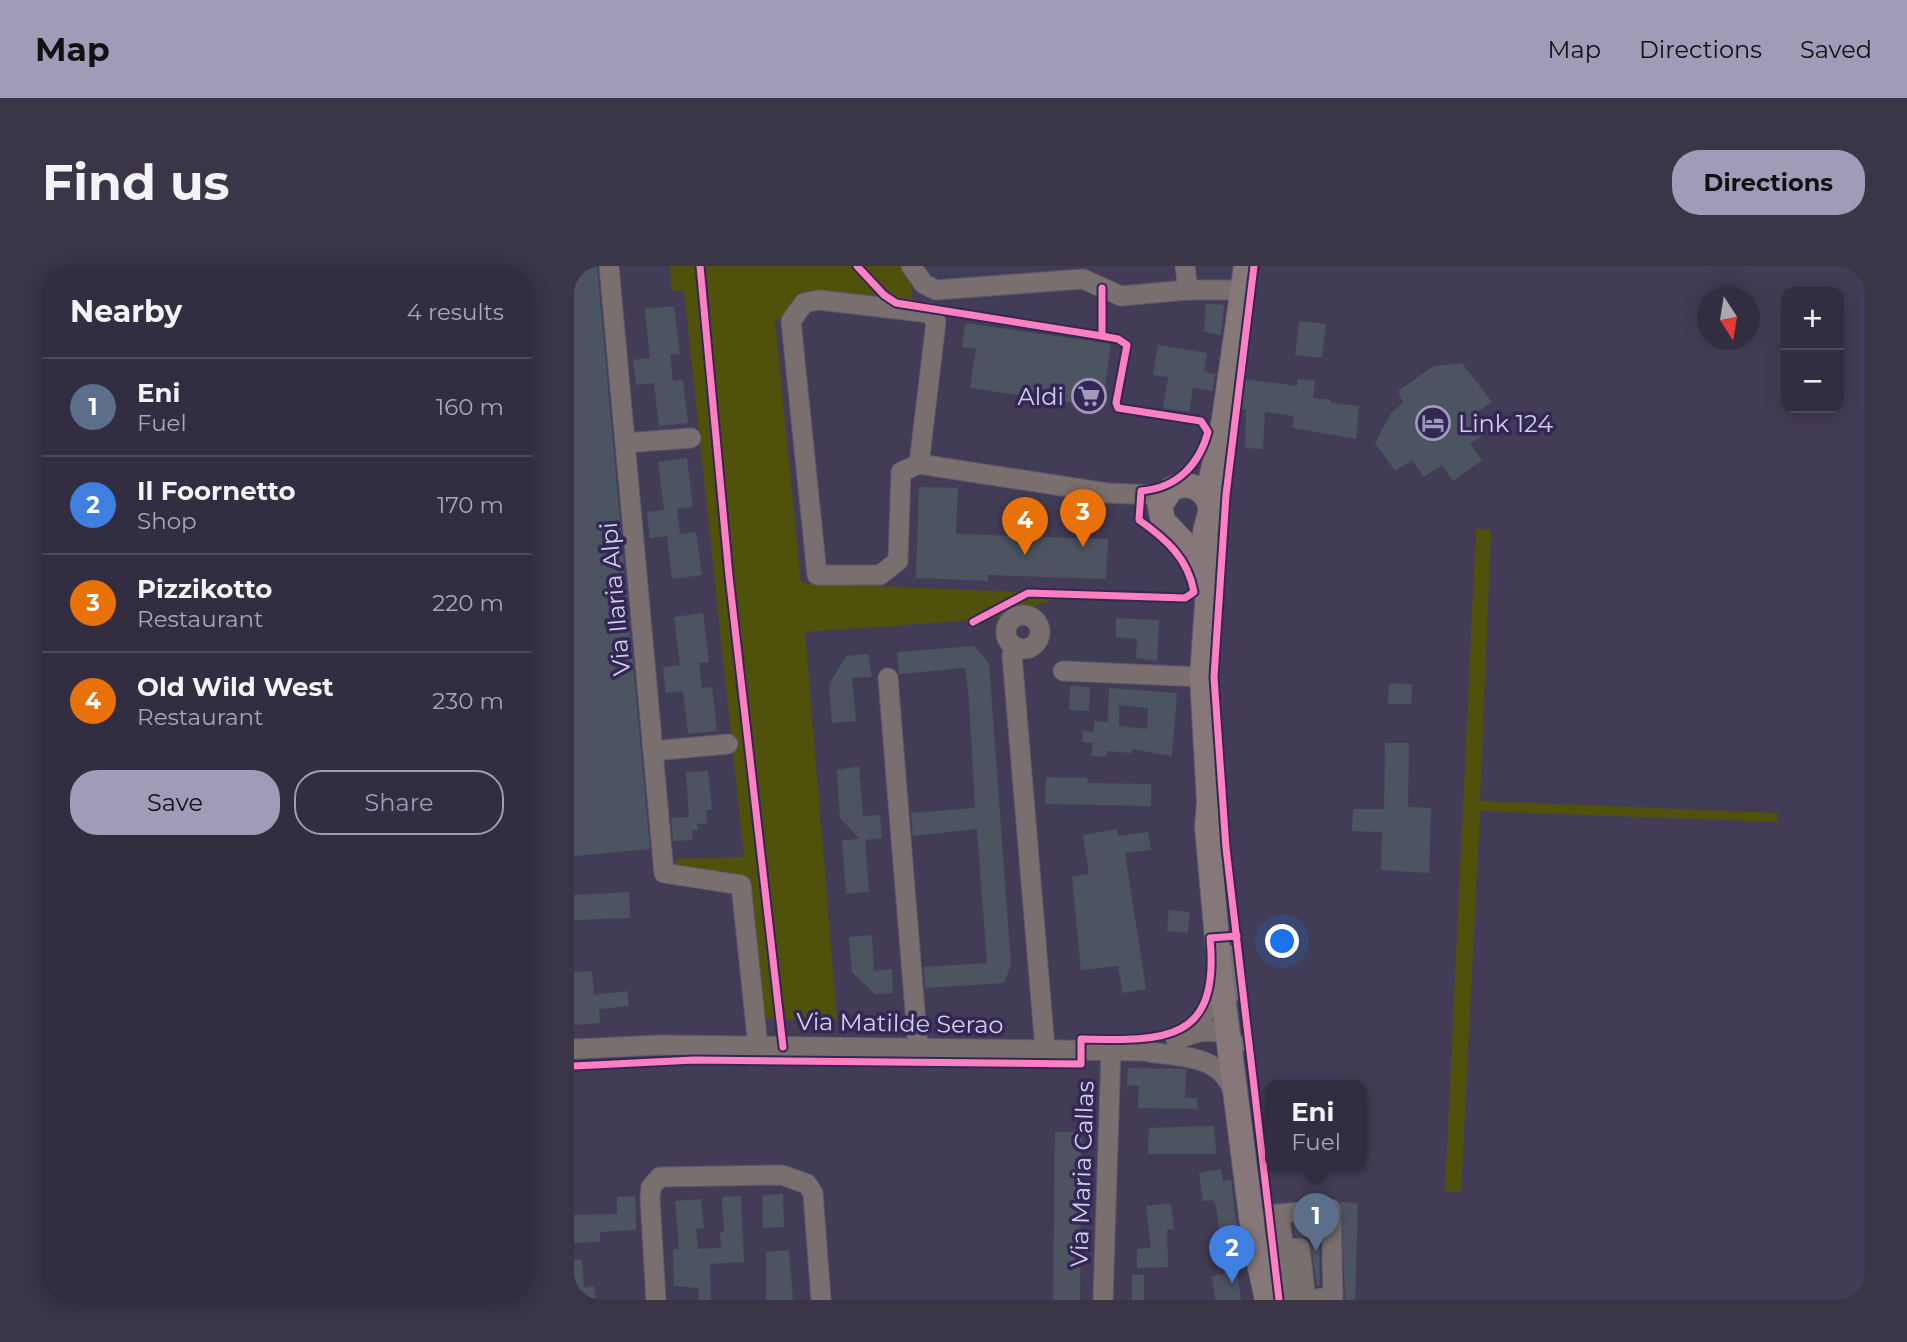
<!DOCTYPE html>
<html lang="en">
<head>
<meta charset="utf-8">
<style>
	body { margin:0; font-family:Montserrat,sans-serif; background:#3a3547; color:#f1f3f6 }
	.controls { position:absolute; right:21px; top:21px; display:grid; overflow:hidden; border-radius:14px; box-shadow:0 4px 18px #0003 }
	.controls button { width:63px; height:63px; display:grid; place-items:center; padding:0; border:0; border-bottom:2px solid #4d4959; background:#322d40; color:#f1f3f6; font:35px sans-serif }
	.compass { position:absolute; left:1123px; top:21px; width:63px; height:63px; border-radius:50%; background:#322d40; box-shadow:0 4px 18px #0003; rotate:168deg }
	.you { position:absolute; left:709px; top:676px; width:24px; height:24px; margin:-18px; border:5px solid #fff; border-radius:50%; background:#1a73e8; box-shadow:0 0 0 10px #1a73e833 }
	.badge { display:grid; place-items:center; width:46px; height:46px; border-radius:50%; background:#a09bb7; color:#fff; font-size:23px; font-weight:700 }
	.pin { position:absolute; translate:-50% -58px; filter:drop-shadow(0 2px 4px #0008) }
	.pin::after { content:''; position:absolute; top:37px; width:24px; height:21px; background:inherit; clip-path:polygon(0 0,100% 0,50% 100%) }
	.popup { position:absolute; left:691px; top:814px; width:102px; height:91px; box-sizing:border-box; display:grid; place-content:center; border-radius:14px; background:#322d40; filter:drop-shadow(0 2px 5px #0005); font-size:23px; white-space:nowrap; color:#a8a8b1 }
	.popup b { font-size:26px; color:#f1f3f6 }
	.popup::after { content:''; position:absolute; left:50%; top:100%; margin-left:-14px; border:14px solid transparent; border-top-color:#322d40 }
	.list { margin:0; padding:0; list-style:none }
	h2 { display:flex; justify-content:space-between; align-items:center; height:91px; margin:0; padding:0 28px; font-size:30px }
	h2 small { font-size:23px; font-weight:400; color:#a8a8b1 }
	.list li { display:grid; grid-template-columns:46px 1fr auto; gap:21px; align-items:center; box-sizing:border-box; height:98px; padding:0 28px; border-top:2px solid #4d4959 }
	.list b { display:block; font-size:26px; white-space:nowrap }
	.list p { margin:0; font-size:23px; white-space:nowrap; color:#a8a8b1 }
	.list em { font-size:23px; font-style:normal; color:#a8a8b1 }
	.actions { display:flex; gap:14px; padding:21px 28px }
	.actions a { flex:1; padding:16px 0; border:2px solid #a09bb7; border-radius:28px; text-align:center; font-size:24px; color:#a09bb7 }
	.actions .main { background:#a09bb7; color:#111 }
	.map { position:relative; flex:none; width:1291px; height:1034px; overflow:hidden; border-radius:28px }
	header { display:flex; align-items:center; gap:42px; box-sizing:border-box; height:98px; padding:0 35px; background:#a09bb7; color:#111 }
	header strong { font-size:33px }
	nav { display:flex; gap:38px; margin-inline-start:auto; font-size:24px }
	.intro { display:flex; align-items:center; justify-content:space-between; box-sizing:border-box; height:168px; padding:0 42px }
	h1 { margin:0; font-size:49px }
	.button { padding:18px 32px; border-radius:28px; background:#a09bb7; color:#111; font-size:24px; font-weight:700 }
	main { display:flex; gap:42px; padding:0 42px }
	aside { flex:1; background:#322d40; border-radius:28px; box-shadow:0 4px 18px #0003 }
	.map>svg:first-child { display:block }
	.green { fill:#50520c }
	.building { fill:#4b5460; fill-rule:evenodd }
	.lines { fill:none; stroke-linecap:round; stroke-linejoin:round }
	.minor-casing { stroke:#5e596e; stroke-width:21 }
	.major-casing { stroke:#5e596e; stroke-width:26 }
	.minor { stroke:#796f6e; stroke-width:19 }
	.major { stroke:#867879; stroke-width:24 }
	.cycleway-casing { stroke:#332855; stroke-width:11 }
	.cycleway { stroke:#ff80c0; stroke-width:7 }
	.labels { text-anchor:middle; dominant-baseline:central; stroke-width:7; stroke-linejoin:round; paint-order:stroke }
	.poi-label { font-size:24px; fill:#d2ceeb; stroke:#332855; text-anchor:end }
	.street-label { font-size:24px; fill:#d2ceeb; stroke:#332855 }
</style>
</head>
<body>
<header>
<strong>Map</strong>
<nav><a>Map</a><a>Directions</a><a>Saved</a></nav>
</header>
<div class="intro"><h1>Find us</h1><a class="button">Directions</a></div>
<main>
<aside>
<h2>Nearby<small>4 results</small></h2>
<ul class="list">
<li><span class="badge" style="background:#5c6f8a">1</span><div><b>Eni</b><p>Fuel</p></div><em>160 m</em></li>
<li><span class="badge" style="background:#3f7fe0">2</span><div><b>Il Foornetto</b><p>Shop</p></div><em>170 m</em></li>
<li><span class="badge" style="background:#e8710a">3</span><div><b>Pizzikotto</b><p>Restaurant</p></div><em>220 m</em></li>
<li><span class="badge" style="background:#e8710a">4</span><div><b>Old Wild West</b><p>Restaurant</p></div><em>230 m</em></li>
</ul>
<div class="actions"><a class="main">Save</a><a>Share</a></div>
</aside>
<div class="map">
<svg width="1291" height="1034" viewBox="0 0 1291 1034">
	<rect width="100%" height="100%" fill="#433c56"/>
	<g class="green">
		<path d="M96 0H327L337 16 339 38 248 28 213 52 201 54 227 317 443 326 485 325V332L418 353 231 366 263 754 186 753 173 614 98 603 103 593 170 591 110 25 97 24Z"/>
		<path d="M902 263 917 264 906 535 1203 547V556L906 545 887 926 871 925Z"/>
	</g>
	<g class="building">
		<path d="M0 0H23L76 583 0 590Z"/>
		<path d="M632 37 650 39 647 69 630 66Z"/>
		<path d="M100 40 106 88 96 89 99 115 109 114 114 157 85 160 80 117 62 119 59 94 76 92 71 43Z"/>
		<path d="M725 55 752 58 748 92 721 89Z"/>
		<path d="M391 57 537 78 528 141 396 122 402 83 388 81Z"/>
		<path d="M584 79 633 87 630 106 641 108 639 125 619 122 615 146 589 142 594 111 579 109Z"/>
		<path d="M888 97 918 136 901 148 914 166 896 178 908 194 879 215 868 199 850 211 838 194 821 205 801 177 817 147 829 137 824 125 860 100Z"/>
		<path d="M671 113 723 120 724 113 741 115 739 132 757 134V137L785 140 782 173 718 162 720 150 691 146 689 183 671 182 672 144 666 143Z"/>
		<path d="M113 192 119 241 103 243 106 268 122 266 128 309 98 313 93 270 76 272 73 246 90 244 84 196Z"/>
		<path d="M345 221 384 222 382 268 534 273 532 313 414 309V315L342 312Z"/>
		<path d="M129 347 135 396 125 397 128 422 138 421 143 465 114 468 109 425 92 427 89 401 106 399 100 351Z"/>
		<path d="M542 352 585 354 583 395 562 392 563 373 542 371Z"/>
		<path d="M400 380 415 397 437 699 430 717 351 722 350 701 413 697 403 563 339 570 337 547 401 542 395 432 391 402 325 408 323 386Z"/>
		<path d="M294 388 298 411 278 412 282 455 258 457 255 419 272 390Z"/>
		<path d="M815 417 838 418 837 438H814Z"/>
		<path d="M496 420 516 421 515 445 495 444Z"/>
		<path d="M535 422 603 427 598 490 558 483V487L533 485V491L517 490 519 477 508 476 509 465 520 466V455L534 456ZM545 439 574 442 573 463 545 460Z"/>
		<path d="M811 477H835L834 541 857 542 855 607 807 604 808 566 778 565 779 543H810Z"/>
		<path d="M285 500 289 550 306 549 308 572 291 574 295 626 272 628 268 574 286 573 266 552 263 504Z"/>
		<path d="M134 505 138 544H132L133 557 123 558 124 564H118L119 574 99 575 97 552 115 551 112 506Z"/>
		<path d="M472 511 514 512 513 517 577 518V540L471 538Z"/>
		<path d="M543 563 544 570 574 566 577 584 551 587 572 723 549 727 544 700 507 704 498 611 515 608 509 569Z"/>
		<path d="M55 626 56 652 0 654V629Z"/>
		<path d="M595 644 616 646 614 667 593 665Z"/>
		<path d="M298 669 300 705 318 703 319 727 301 728 278 706 275 671Z"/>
		<path d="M18 705 20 729 53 725 55 740 25 743 26 757 0 759V706Z"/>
		<path d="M554 802 612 803 611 832H623V843L564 842 565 820 553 819Z"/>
		<path d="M640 860 642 888H574L575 862Z"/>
		<path d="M481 866H508L506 1034H479Z"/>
		<path d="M647 903 649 915 657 914 667 996 662 997 667 1034H641L638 1010 650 1008 647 975 642 940 639 934 629 935 625 907Z"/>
		<path d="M209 928 210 961 189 962 188 929Z"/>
		<path d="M61 930 62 964 26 966V976L0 977V949L43 948V931Z"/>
		<path d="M167 930 170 996 136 998 137 1034H125L124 1022 100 1020 99 983H105L101 935 127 933 130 962 122 963 124 983 147 982 146 966H150L148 931Z"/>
		<path d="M767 936 784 937 781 1034H771Z"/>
		<path d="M597 937 600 963 593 964 594 1001 563 1002V983L577 982 572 940Z"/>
		<path d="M745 956 746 1020H743L736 975 731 971 721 970 719 959Z"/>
		<path d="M215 984 219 1034H192V986Z"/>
		<path d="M0 994H8L10 1022 20 1020 22 1034H0Z"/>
		<path d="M558 1008 570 1009V1034H558Z"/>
	</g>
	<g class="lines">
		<g class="minor-casing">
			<g id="minor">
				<path d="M35 0 90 607 167 619 184 780"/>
				<path d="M337 0 350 18 362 24 509 13 547 30 614 24H669"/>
				<path d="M611 0 614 24"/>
				<path d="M51 177 117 172"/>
				<path d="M345 198 362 56 356 47 245 34 230 37 217 55 243 309H306L324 295 327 206 345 198 533 227 582 229 597 223"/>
				<circle cx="449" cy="366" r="17"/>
				<path d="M445 382 438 389 471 783"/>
				<path d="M489 405 628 411"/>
				<path d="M314 412 344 782"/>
				<path d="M79 485 154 478"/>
				<path d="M656 728 658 689"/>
				<path d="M611 768 630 750 646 716"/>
				<path d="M602 774C623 765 646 758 662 779"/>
				<path d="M0 783 87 779 570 785C604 792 647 786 660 828"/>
				<path d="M705 948 710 983 726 982 732 1034"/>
				<path d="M694 949 757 943 759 1031 732 1034"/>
				<path d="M710 983 719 1034"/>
				<path d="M82 1034 76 932 77 921 86 911 208 909 233 918 239 927 247 1034"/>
				<path d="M529 1034 537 784"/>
			</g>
		</g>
		<g class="major-casing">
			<g id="major">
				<path d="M672 0 650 153 636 218V247L631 266 635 310 628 411 635 536 633 561 646 707 680 973 693 1034"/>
				<path d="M628 314 610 277 589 255 586 240 597 223C614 215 629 221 636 238"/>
			</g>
		</g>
		<use href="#minor" class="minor"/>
		<use href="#major" class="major"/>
		<g class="cycleway-casing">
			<g id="cycleway">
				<path d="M126 0 155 310 209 781"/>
				<path d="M283 0 310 29 322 37 528 70"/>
				<path d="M680 0 652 229 640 411 652 582 705 1034"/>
				<path d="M399 356 454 327 611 332 620 326C614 292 592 273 565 254L567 225C603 222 625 199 634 166L627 155 544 142 542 137 553 79 544 73 528 70V22"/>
				<path d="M0 800 120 794 507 798V773C591 775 646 777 636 672L663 670"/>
			</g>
		</g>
		<use href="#cycleway" class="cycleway"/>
	</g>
	<defs>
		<g id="supermarket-ring" transform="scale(1.75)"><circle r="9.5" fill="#332855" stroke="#a09bb7" stroke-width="1.5"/><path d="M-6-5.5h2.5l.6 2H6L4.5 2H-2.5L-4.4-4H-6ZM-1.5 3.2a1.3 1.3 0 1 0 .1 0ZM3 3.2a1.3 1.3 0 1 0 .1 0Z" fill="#a09bb7"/></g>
		<g id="hotel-ring" transform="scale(1.75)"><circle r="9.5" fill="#332855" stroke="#a09bb7" stroke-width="1.5"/><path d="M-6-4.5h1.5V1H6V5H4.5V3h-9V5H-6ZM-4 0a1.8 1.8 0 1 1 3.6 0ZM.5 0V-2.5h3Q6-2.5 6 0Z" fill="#a09bb7"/></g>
	</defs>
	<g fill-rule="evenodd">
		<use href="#supermarket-ring" x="515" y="130"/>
		<use href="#hotel-ring" x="859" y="157"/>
	</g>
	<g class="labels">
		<g class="poi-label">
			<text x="490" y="130">Aldi</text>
			<text x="884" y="157" text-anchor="start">Link 124</text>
		</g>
		<g class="street-label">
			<text transform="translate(41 333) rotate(-95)">Via Ilaria Alpi</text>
			<text transform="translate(326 757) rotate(1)">Via Matilde Serao</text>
			<text transform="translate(508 908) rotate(-88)">Via Maria Callas</text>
		</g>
	</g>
</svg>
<div class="controls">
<button>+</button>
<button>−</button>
</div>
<svg class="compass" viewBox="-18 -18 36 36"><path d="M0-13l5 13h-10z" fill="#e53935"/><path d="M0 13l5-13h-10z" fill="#a8a8b1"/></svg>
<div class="you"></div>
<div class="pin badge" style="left:742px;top:985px;background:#5c6f8a">1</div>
<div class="popup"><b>Eni</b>Fuel</div>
<div class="pin badge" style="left:658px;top:1017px;background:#3f7fe0">2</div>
<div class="pin badge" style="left:509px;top:281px;background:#e8710a">3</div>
<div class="pin badge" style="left:451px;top:289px;background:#e8710a">4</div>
</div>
</main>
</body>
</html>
